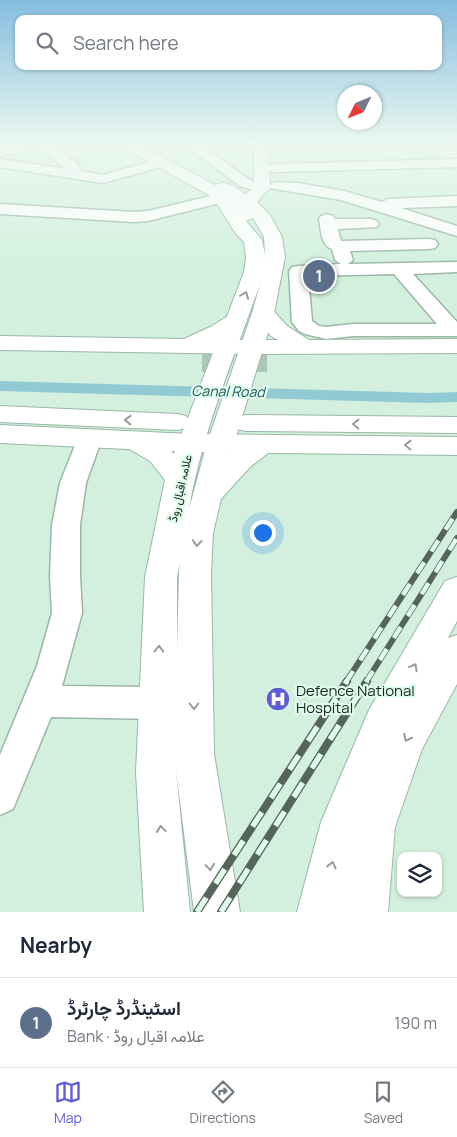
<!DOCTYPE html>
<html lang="en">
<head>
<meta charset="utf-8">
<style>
	body { margin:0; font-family:Manrope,Vazirmatn,sans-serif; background:#f6f6f7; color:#1f2937 }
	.controls { position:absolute; right:15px; bottom:15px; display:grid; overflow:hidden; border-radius:10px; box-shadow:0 1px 4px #0004 }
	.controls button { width:45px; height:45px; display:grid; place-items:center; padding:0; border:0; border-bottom:1px solid #e0e1e3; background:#fff; color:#1f2937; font:25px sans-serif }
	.compass { position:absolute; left:337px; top:85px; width:45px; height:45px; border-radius:50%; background:#fff; box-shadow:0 1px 4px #0004; rotate:227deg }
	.you { position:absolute; left:262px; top:532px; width:18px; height:18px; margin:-12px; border:4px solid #fff; border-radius:50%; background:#1a73e8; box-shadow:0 0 0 8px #1a73e833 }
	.badge { display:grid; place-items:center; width:32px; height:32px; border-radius:50%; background:#5f5bd4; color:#fff; font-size:16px; font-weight:700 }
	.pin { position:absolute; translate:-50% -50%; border:2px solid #fff; box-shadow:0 1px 5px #0006 }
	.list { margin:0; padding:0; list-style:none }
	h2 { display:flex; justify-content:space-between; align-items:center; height:65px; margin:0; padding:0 20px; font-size:21px }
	h2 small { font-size:16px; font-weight:400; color:#747a83 }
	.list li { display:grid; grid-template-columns:32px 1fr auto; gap:15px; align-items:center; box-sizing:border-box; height:90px; padding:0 20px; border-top:1px solid #e0e1e3 }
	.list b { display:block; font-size:19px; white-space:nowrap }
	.list p { margin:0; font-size:16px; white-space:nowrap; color:#747a83 }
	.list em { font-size:16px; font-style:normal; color:#747a83 }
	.icon { flex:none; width:28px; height:28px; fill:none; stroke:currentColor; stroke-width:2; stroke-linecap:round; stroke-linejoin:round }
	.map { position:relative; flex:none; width:457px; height:912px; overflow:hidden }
	.search { position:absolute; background:#fff; box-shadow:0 1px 4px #0004; left:15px; right:15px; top:15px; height:55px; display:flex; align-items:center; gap:12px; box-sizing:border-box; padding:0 18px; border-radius:10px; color:#747a83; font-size:19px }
	.sheet { height:155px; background:#fff }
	nav { display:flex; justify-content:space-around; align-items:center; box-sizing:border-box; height:70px; border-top:1px solid #e0e1e3; background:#fff; font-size:14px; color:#747a83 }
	nav a { display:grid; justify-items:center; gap:2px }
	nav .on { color:#5f5bd4 }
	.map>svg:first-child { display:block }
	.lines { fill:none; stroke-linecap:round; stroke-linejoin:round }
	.canal { fill:#91cad2; fill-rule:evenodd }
	.highway-tunnel { stroke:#adc7b7; stroke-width:26; stroke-dasharray:26 13; stroke-linecap:butt }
	.minor-casing { stroke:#9bb7a6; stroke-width:3 }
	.major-casing { stroke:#9bb7a6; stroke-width:2 }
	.highway-casing { stroke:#9bb7a6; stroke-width:2 }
	.minor { fill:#fff; fill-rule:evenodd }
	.major { fill:#fff; fill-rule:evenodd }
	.highway { fill:#fff; fill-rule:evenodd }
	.rail-far1-casing { stroke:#54655b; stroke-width:6 }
	.rail-casing { stroke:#54655b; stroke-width:8 }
	.rail-far1 { stroke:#dffdea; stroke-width:4.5; stroke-dasharray:13; stroke-linecap:butt }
	.rail { stroke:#dffdea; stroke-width:5.5; stroke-dasharray:17; stroke-linecap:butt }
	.oneway { stroke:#989c99 }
	.labels { text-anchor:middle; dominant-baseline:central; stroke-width:4.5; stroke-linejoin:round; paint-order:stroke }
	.street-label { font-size:12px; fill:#19241d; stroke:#dffdea }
	.water-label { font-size:14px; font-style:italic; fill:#1f5157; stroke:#dffdea }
	.near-poi-label { font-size:15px; fill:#19241d; stroke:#dffdea; text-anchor:start }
</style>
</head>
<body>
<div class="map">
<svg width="457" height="912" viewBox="0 0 457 912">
	<rect width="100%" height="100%" fill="#d2f0dd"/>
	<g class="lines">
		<path class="canal" d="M0 381 429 393 457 392V402L429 403 0 391Z"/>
		<path class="highway-tunnel" d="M202 359H270"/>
		<g class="minor-casing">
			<g id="minor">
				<path d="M25 143H54L52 145 78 164 80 171 103 175 159 159 164 160 166 163 164 166 103 183 0 167V159L66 169 40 148 0 156V148Z"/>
				<path d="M182 143H198L250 180 268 186 275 182 298 183 344 191 382 202 388 199 457 196V206L401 208 457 226V236L341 200 269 188 262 193 240 186Z"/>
				<path d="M457 159V167L275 172 270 171 268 168 270 165 275 164Z"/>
				<path d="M223 193 228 195 231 198 228 201 148 221 134 222 0 214V204L134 212 148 211Z"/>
				<path d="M327 214 333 216 335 219H371L377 221 379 224 377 227 338 229 341 241 429 239 435 240 438 244 435 248 429 249 350 251 353 260 348 264 457 262V272L413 274 457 322V336H353L326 339 305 334 299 331 292 322 289 271 292 267 298 266 341 264 335 260 332 249C321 246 321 229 319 219L321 216ZM394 274 437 324H353L326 327 319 326 312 321 308 276Z"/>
				<path d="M90 430 99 432 102 438 86 483 80 525V576L82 613 62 686 158 687 170 692 175 703 170 714 158 719 51 717 13 809 0 815V755L37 666 52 613 50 576 52 525 60 483 78 438 81 432Z"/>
			</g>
		</g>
		<g class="major-casing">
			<g id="major">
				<path d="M118 143H136L215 185C226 179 236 188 245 194L254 187V143H268L270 188 257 202 270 215 282 237 285 257 274 313 231 453C245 443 255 433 272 438L276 444 272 450 250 467 221 499 213 533 211 572 214 754 240 912H194L176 770 190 912H144L136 772 145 577 165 480 150 461 126 447 123 441 126 435C143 430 163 441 174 454L244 272 246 258 244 242 236 234 214 199 207 194 120 146ZM253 218 264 237 265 255 262 240 246 221ZM260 284 252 313 207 443 189 509C202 432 234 358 260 284ZM180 562 179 572 177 651V577Z"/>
				<path d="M457 577V621L448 638 457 635V684L422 749 395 827 388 912H297L321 822 369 710 445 581Z"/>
			</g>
		</g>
		<g class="highway-casing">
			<g id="highway">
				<path d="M263 307 271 308 287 326 309 340 457 339V353L253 354 0 350V336L184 339 212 326 228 316 236 314 244 316 247 321 244 326 219 340H278L271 336 252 313 255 308Z"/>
				<path d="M0 406 177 414 186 416 190 422 186 428 177 430 0 422Z"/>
				<path d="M246 415 457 417V433L246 431 237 429 233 423 237 417Z"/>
				<path d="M0 425 191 434 457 437V455L191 452 0 443Z"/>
			</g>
		</g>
		<use href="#minor" class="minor"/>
		<use href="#major" class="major"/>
		<use href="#highway" class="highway"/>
		<g class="rail-far1-casing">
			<g id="rail-far1">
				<path d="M346 682 457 512"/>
				<path d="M366 682 457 538"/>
			</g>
		</g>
		<g class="rail-casing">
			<g id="rail">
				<path d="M197 912 347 681"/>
				<path d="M221 912 367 681"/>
			</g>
		</g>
		<use href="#rail-far1" class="rail-far1"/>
		<use href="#rail" class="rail"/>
	</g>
	<defs><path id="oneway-chevron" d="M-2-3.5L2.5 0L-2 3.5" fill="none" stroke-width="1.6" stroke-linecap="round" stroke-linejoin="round" transform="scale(1.25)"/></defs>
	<g class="oneway">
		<use href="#oneway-chevron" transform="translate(245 295) rotate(-69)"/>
		<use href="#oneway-chevron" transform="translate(128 420) rotate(-178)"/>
		<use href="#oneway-chevron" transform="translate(356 424) rotate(-179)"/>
		<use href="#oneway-chevron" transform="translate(408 445) rotate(-179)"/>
		<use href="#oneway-chevron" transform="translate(197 543) rotate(94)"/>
		<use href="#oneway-chevron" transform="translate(159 649) rotate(-89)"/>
		<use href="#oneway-chevron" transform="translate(414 667) rotate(-61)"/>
		<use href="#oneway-chevron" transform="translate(194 706) rotate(90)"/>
		<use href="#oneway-chevron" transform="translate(407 738) rotate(117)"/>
		<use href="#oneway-chevron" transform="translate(161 829) rotate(-95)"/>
		<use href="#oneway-chevron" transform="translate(332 865) rotate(-76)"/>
		<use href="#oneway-chevron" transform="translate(210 867) rotate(82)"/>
	</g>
	<linearGradient id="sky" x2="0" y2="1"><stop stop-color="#85bddf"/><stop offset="0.53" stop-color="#ebf8f0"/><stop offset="1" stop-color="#ebf8f0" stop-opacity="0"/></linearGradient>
	<rect width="457" height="271" fill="url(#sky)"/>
	<defs>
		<g id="hospital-disc" transform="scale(1.25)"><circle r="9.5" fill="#5f5bd4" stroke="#dffdea"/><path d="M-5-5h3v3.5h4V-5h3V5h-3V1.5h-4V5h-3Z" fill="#fff"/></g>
	</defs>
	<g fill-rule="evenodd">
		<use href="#hospital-disc" x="278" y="699"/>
	</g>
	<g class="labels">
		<g class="street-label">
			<text transform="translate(180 488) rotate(-77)">علامہ اقبال روڈ</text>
		</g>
		<g class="water-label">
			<text transform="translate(228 391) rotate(1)">Canal Road</text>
		</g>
		<g class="near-poi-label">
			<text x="296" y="690">Defence National<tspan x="296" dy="17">Hospital</tspan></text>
		</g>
	</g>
</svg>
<div class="controls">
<button><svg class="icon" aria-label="layers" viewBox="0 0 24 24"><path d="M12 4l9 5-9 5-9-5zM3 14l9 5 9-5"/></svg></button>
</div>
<svg class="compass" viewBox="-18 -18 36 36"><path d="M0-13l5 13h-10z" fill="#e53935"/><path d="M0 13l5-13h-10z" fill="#747a83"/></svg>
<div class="you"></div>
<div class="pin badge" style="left:319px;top:276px;background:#5c6f8a">1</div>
<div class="search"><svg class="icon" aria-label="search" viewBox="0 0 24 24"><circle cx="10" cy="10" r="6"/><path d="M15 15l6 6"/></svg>Search here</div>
</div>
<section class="sheet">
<h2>Nearby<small></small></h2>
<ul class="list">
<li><span class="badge" style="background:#5c6f8a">1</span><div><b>اسٹینڈرڈ چارٹرڈ</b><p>Bank · علامہ اقبال روڈ</p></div><em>190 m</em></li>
</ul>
</section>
<nav>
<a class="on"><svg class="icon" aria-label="map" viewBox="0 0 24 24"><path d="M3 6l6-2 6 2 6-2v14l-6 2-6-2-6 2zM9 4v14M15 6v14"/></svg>Map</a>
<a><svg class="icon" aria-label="directions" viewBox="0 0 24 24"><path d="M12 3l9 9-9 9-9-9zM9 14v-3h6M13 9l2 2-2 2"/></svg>Directions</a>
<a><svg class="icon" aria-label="saved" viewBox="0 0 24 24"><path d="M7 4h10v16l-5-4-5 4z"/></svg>Saved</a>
</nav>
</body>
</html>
